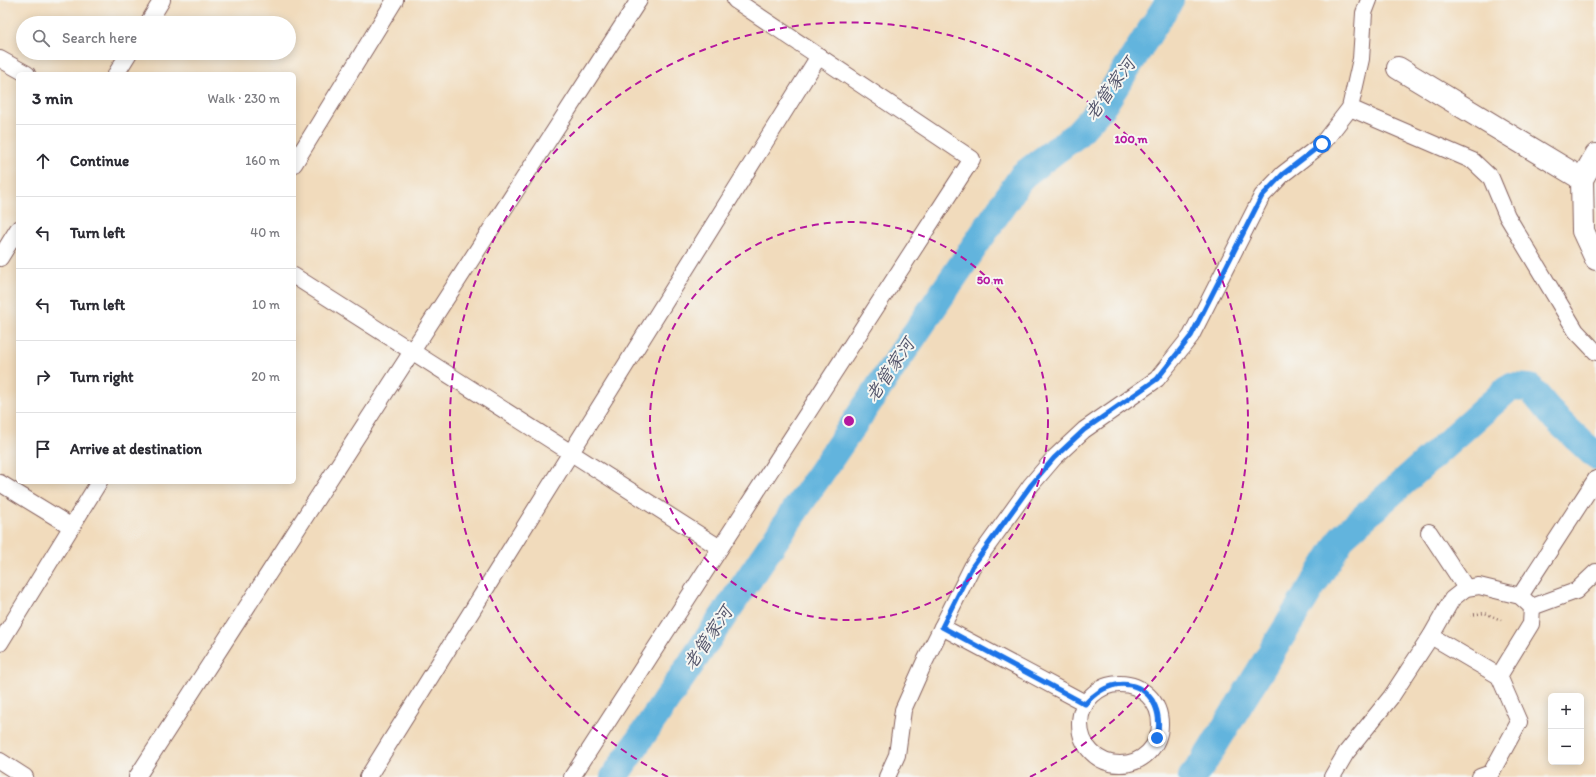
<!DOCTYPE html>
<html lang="en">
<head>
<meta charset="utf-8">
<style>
	body { margin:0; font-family:Itim,"LXGW WenKai TC",sans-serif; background:#f2f2f3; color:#2b2b33 }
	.controls { position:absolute; right:12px; bottom:12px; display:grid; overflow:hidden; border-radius:6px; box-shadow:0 2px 10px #0003 }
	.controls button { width:36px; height:36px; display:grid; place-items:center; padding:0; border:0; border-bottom:1px solid #e1e1e2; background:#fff; color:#2b2b33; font:20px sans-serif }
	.stop { position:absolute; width:12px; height:12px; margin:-9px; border:3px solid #1a73e8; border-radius:50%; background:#fff }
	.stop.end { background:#1a73e8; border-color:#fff; box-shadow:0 1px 4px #0008 }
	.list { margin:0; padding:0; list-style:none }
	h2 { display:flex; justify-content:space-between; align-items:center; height:52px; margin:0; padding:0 16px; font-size:17px }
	h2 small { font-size:13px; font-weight:400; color:#7c7c81 }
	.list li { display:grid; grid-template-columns:26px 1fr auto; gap:12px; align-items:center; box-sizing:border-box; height:72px; padding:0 16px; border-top:1px solid #e1e1e2 }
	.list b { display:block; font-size:15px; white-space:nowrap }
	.list em { font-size:13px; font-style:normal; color:#7c7c81 }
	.icon { flex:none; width:22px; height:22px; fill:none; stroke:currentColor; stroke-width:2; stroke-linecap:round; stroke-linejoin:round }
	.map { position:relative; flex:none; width:1596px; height:777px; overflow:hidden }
	.search { position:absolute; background:#fff; box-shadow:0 2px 10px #0003; left:16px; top:16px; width:280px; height:44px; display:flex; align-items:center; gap:10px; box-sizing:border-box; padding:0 14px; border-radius:22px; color:#7c7c81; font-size:15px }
	.panel { position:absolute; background:#fff; box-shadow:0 2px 10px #0003; left:16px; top:72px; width:280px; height:412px; border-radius:6px }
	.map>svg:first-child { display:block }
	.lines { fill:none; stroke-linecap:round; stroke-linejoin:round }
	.canal { stroke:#62b4dd; stroke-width:28 }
	.lane-casing { stroke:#84615e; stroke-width:18 }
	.street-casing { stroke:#84615e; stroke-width:24 }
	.path { stroke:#84615e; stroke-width:2.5; stroke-dasharray:1 3; stroke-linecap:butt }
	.lane { stroke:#fff; stroke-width:16 }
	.street { stroke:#fff; stroke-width:22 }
	.route { stroke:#1a73e8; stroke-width:5 }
	.ring { fill:none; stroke:#b5179e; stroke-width:2; stroke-dasharray:7 5 }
	.labels { text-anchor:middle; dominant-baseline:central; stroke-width:4; stroke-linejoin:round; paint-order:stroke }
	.water-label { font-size:18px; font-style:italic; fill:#525369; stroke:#f6f6f2 }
	.centre { fill:#b5179e; stroke:#f6f6f2; stroke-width:2 }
	.ring-label { font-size:12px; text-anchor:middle; font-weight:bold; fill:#b5179e; stroke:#f6f6f2; stroke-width:4; stroke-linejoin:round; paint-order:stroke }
</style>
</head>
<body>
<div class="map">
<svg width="1596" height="777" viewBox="0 0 1596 777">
	<rect width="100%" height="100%" fill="#f6f6f2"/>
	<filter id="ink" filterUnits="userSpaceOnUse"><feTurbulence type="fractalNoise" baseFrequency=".025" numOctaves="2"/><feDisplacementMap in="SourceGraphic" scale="8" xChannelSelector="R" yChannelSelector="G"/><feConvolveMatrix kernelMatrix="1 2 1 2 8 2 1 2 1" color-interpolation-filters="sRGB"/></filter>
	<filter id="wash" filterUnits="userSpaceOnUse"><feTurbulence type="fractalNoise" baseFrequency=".012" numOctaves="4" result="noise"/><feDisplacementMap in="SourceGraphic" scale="16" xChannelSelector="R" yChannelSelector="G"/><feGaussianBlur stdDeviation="0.9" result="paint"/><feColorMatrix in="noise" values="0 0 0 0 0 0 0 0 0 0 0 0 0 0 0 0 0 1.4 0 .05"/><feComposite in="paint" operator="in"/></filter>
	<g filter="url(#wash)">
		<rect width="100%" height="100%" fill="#f1dbbc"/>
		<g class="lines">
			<g class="canal">
				<path d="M614 777 1023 175 1076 135 1104 104 1170 0"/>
				<path d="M1192 777 1202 765 1343 536 1510 387 1530 388 1556 419 1596 456"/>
			</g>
		</g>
	</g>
	<g filter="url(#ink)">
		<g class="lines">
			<g class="lane-casing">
				<g id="lane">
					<path d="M148 23 162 0"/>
					<path d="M0 59 27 74"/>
					<path d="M116 74 129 53"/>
					<path d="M1350 108 1473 161 1491 178 1507 216 1576 331 1596 352"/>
					<path d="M294 164 395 0"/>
					<path d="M0 258 18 229"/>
					<path d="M294 276 720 548"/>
					<path d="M0 483 72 527"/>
					<path d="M1429 532 1466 588"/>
					<path d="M1520 596 1596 479"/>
					<path d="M1532 607 1576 591 1596 572"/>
					<path d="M942 627 1085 703"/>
					<path d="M1431 636 1499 676"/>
					<path d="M0 643 99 482"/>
					<circle cx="1120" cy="724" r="40"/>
					<path d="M0 761 25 777"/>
					<path d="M137 777 639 0"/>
					<path d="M368 777 819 56"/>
					<path d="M572 777 972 159 735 0"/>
					<path d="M887 777 897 755 903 710 924 663 972 567 1031 485 1054 458 1084 430 1157 379 1191 336 1262 196 1283 174 1322 144 1350 108 1361 59 1364 13 1369 0"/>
					<path d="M1332 777 1346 753 1391 697 1431 636 1452 599 1466 588 1479 586 1520 596 1532 607 1531 624 1499 676 1519 722 1491 773 1480 777"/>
				</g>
			</g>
			<g class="street-casing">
				<g id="street">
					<path d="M1398 68 1582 179 1583 231 1596 259"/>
					<path d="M1582 179 1596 155"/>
				</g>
			</g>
			<path class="path" d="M1470 615 1485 613 1501 620"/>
			<use href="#lane" class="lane"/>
			<use href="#street" class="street"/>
		</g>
	</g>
	<g class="lines" filter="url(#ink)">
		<path class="route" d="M1157 738C1168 688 1119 665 1085 704L942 627 972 567 1031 485 1054 458 1084 430 1157 379 1191 336 1262 196 1283 174 1322 144"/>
	</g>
	<g class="ring">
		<circle cx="849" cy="421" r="199"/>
		<path d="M668 777A399 399 0 1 1 1030 777"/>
	</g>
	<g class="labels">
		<g class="water-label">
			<text transform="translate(1110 89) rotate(-54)">老管家河</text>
			<text transform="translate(890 370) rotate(-56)">老管家河</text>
			<text transform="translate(708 638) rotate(-56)">老管家河</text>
		</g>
	</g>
	<circle cx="849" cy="421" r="6" class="centre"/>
	<g class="ring-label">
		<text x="1131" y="143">100 m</text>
		<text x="990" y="284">50 m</text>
	</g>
</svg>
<div class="controls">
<button>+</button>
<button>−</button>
</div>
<div class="stop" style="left:1322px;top:144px"></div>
<div class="stop end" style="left:1157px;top:738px"></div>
<div class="search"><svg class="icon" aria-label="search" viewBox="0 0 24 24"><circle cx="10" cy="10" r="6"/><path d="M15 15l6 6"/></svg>Search here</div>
<section class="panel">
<h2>3 min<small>Walk · 230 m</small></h2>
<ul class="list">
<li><svg class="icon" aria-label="ahead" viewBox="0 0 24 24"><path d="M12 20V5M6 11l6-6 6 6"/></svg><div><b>Continue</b></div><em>160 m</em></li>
<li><svg class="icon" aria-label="left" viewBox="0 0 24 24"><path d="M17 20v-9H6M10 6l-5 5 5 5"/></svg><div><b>Turn left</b></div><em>40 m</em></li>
<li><svg class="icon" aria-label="left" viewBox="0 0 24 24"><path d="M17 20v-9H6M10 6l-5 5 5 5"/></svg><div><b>Turn left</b></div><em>10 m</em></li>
<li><svg class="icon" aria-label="right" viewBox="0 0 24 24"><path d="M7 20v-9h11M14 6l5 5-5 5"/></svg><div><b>Turn right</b></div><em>20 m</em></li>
<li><svg class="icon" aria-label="arrive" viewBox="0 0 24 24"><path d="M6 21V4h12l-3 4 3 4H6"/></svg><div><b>Arrive at destination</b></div></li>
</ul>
</section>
</div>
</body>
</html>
